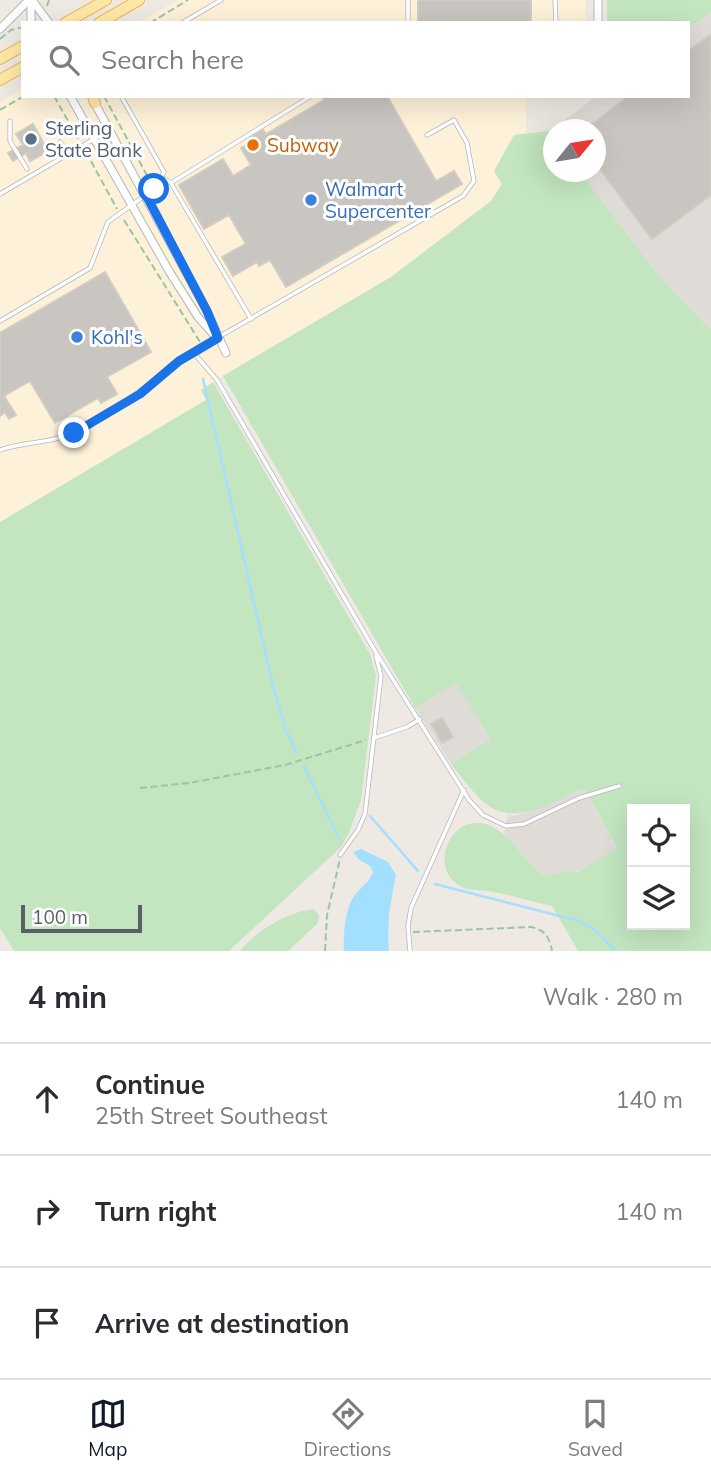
<!DOCTYPE html>
<html lang="en">
<head>
<meta charset="utf-8">
<style>
	body { margin:0; font-family:Mulish,sans-serif; background:#f2f2f3; color:#2b2b33 }
	.controls { position:absolute; right:21px; bottom:21px; display:grid; overflow:hidden; border-radius:0px; box-shadow:0 7px 28px #0002 }
	.controls button { width:63px; height:63px; display:grid; place-items:center; padding:0; border:0; border-bottom:2px solid #e1e1e2; background:#fff; color:#2b2b33; font:35px sans-serif }
	.compass { position:absolute; left:543px; top:119px; width:63px; height:63px; border-radius:50%; background:#fff; box-shadow:0 7px 28px #0002; rotate:60deg }
	.scale { position:absolute; left:21px; bottom:18px; width:121px; box-sizing:border-box; padding-left:7px; border:4px solid #5b6064; border-top:0; font-size:19px; line-height:24px; white-space:nowrap; color:#5b6064; -webkit-text-stroke:5px #fff; paint-order:stroke }
	.stop { position:absolute; width:21px; height:21px; margin:-16px; border:5px solid #1a73e8; border-radius:50%; background:#fff }
	.stop.end { background:#1a73e8; border-color:#fff; box-shadow:0 2px 7px #0008 }
	.list { margin:0; padding:0; list-style:none }
	h2 { display:flex; justify-content:space-between; align-items:center; height:91px; margin:0; padding:0 28px; font-size:30px }
	h2 small { font-size:23px; font-weight:400; color:#7c7c81 }
	.list li { display:grid; grid-template-columns:46px 1fr auto; gap:21px; align-items:center; box-sizing:border-box; height:112px; padding:0 28px; border-top:2px solid #e1e1e2 }
	.list b { display:block; font-size:26px; white-space:nowrap }
	.list p { margin:0; font-size:23px; white-space:nowrap; color:#7c7c81 }
	.list em { font-size:23px; font-style:normal; color:#7c7c81 }
	.icon { flex:none; width:38px; height:38px; fill:none; stroke:currentColor; stroke-width:2; stroke-linecap:round; stroke-linejoin:round }
	.map { position:relative; flex:none; width:711px; height:951px; overflow:hidden }
	.search { position:absolute; background:#fff; box-shadow:0 7px 28px #0002; left:21px; right:21px; top:21px; height:77px; display:flex; align-items:center; gap:18px; box-sizing:border-box; padding:0 24px; border-radius:0px; color:#7c7c81; font-size:26px }
	.sheet { height:427px; background:#fff }
	nav { display:flex; justify-content:space-around; align-items:center; box-sizing:border-box; height:98px; border-top:2px solid #e1e1e2; background:#fff; font-size:19px; color:#7c7c81 }
	nav a { display:grid; justify-items:center; gap:4px }
	nav .on { color:#111827 }
	.map>svg:first-child { display:block }
	.commercial { fill:#fdf1d9 }
	.industrial { fill:#dfdcd8 }
	.green { fill:#c3e5c0; fill-rule:evenodd }
	.water { fill:#a3dffe }
	.lines { fill:none; stroke-linecap:round; stroke-linejoin:round }
	.stream { stroke:#a3dffe; stroke-width:2.5 }
	.building { fill:#c9c5c0; stroke:#d2ccc2; stroke-width:2 }
	.service-casing { stroke:#b4b7ba; stroke-width:5 }
	.minor-casing { stroke:#b4b7ba; stroke-width:9 }
	.primary-casing { stroke:#f0b85a; stroke-width:12 }
	.path { stroke:#99c6a2; stroke-width:2; stroke-dasharray:7 3.5; stroke-linecap:butt }
	.service { stroke:#fff; stroke-width:3.5 }
	.minor { stroke:#fff; stroke-width:7 }
	.primary { stroke:#fee8a8; stroke-width:10 }
	.route { stroke:#1a73e8; stroke-width:9 }
	.service-dot { fill:#5c6f8a; stroke:#fff; stroke-width:2.5 }
	.food-dot { fill:#e8710a; stroke:#fff; stroke-width:2.5 }
	.shop-dot { fill:#3f7fe0; stroke:#fff; stroke-width:2.5 }
	.labels { text-anchor:middle; dominant-baseline:central; stroke-width:6; stroke-linejoin:round; paint-order:stroke }
	.service-label { font-size:19px; fill:#4e5e75; stroke:#fff; text-anchor:start }
	.food-label { font-size:19px; fill:#c56008; stroke:#fff; text-anchor:start }
	.shop-label { font-size:19px; fill:#366cbe; stroke:#fff; text-anchor:start }
</style>
</head>
<body>
<div class="map">
<svg width="711" height="951" viewBox="0 0 711 951">
	<rect width="100%" height="100%" fill="#eeeae3"/>
	<g class="commercial">
		<path d="M178 0H586L585 23H138Z"/>
		<path d="M23 88V96H526V133L514 135 495 171 502 184 491 201 391 277 201 389 207 400 0 522V102Z"/>
	</g>
	<g class="industrial">
		<path d="M711 12V330L662 280 580 172H596V130H554L553 135 550 131 597 96H688V29Z"/>
		<path d="M456 682 492 739 451 764 415 708Z"/>
		<path d="M585 789 617 849 575 873 572 870 543 876 504 834 508 814 515 816Z"/>
	</g>
	<g class="green">
		<path d="M607 0H711V12L688 29V23H607Z"/>
		<path d="M550 131 553 135 554 172H580L662 280 711 330V951H578L552 906C533 902 514 896 494 892 485 890 471 891 462 887 424 868 454 806 493 827 509 835 528 862 543 876L572 870 576 873 617 848 585 789C572 792 562 799 550 804 495 827 484 805 451 764L491 739 456 683 415 708 223 376 391 277 491 201 502 184 494 171 514 135ZM632 809H685V925H632Z"/>
		<path d="M213 382 370 654 376 676 361 800 349 833 341 847 229 951H14L0 928V522L206 400 201 390Z"/>
		<path d="M314 909 319 915 318 923 288 951H240C257 930 287 912 314 909Z"/>
	</g>
	<path class="water" d="M361 849 388 862 396 875C390 907 387 918 389 951H344C343 933 345 903 359 890 366 883 369 882 373 872L370 866 358 859 353 852Z"/>
	<g class="lines">
		<g class="stream">
			<path d="M203 379 273 686 285 728 297 754"/>
			<path d="M304 766 339 838"/>
			<path d="M370 816 418 871"/>
			<path d="M435 884 579 921 594 929 616 951"/>
		</g>
	</g>
	<g class="building">
		<rect x="418" y="0" width="113" height="23"/>
		<path d="M711 34V195L652 239 596 164V130H584L629 96H688V51Z"/>
		<path d="M322 96H387L436 181 454 171 462 184 286 287 270 260 259 266 257 262 233 276 222 257 246 244 229 215 204 229 179 185 223 159 233 176 251 165 241 148 251 142 249 138 263 130 266 134 324 100Z"/>
		<path d="M33 124 48 151 30 161 26 153 13 161 8 153 23 145 16 134Z"/>
		<path d="M105 272 151 352 107 377 117 394 101 403 98 398 55 423 30 381 4 396 16 415 9 419 5 412 0 416V333Z"/>
		<path d="M442 718 453 737 442 743 431 724Z"/>
	</g>
	<g class="lines">
		<g class="service-casing">
			<g id="service">
				<path d="M408 0V23"/>
				<path d="M555 0 556 23"/>
				<path d="M182 23 221 0"/>
				<path d="M10 121V141L27 169"/>
				<path d="M60 142 70 154"/>
				<path d="M163 178 171 183 251 319"/>
				<path d="M171 183 311 96"/>
				<path d="M0 194 94 139"/>
				<path d="M0 321 90 268 108 222 154 189 164 172 121 96"/>
				<path d="M193 352 217 380 375 651 469 800 483 815 506 826 524 824 579 798 619 786"/>
				<path d="M0 450C24 441 50 444 73 433 122 409 158 374 203 346L463 196 474 181 467 143 454 120 427 135"/>
				<path d="M374 738 407 727 420 719"/>
				<path d="M340 855 358 830 365 814 381 676 376 656"/>
				<path d="M410 951 408 926 411 908 464 790"/>
			</g>
		</g>
		<g class="minor-casing">
			<g id="minor">
				<path d="M31 0V23"/>
				<path d="M32 0 49 23"/>
				<path d="M598 0V23"/>
				<path d="M0 29 29 0"/>
				<path d="M70 96 169 271 198 317 214 335"/>
				<path d="M93 100 207 311 226 353"/>
			</g>
		</g>
		<g class="primary-casing">
			<g id="primary">
				<path d="M65 23 106 0"/>
				<path d="M99 23 139 0"/>
				<path d="M0 59 23 46"/>
				<path d="M0 80 23 67"/>
				<path d="M93 96 95 103"/>
			</g>
		</g>
		<g class="path">
			<path d="M47 6 49 0"/>
			<path d="M150 23 188 0"/>
			<path d="M0 39 11 30 23 27"/>
			<path d="M54 96 80 142"/>
			<path d="M104 96 150 181"/>
			<path d="M0 110 24 96"/>
			<path d="M86 152 117 209"/>
			<path d="M124 220 200 342"/>
			<path d="M140 788 189 783 285 765 366 740"/>
			<path d="M413 932 531 927C545 930 549 936 552 951"/>
			<path d="M325 951 327 915 340 859"/>
		</g>
		<use href="#service" class="service"/>
		<use href="#minor" class="minor"/>
		<use href="#primary" class="primary"/>
	</g>
	<g class="lines">
		<path class="route" d="M74 433 140 394 179 361 218 338 207 311 146 195 154 189"/>
	</g>
	<circle class="service-dot" cx="31" cy="139" r="7"/>
	<circle class="food-dot" cx="253" cy="145" r="7"/>
	<g class="shop-dot">
		<circle cx="311" cy="200" r="7"/>
		<circle cx="77" cy="337" r="7"/>
	</g>
	<g class="labels">
		<g class="service-label">
			<text x="45" y="128">Sterling<tspan x="45" dy="22">State Bank</tspan></text>
		</g>
		<g class="food-label">
			<text x="267" y="145">Subway</text>
		</g>
		<g class="shop-label">
			<text x="325" y="189">Walmart<tspan x="325" dy="22">Supercenter</tspan></text>
			<text x="91" y="337">Kohl's</text>
		</g>
	</g>
</svg>
<div class="controls">
<button><svg class="icon" aria-label="locate" viewBox="0 0 24 24"><circle cx="12" cy="12" r="6"/><path d="M12 2v4M12 18v4M2 12h4M18 12h4"/></svg></button>
<button><svg class="icon" aria-label="layers" viewBox="0 0 24 24"><path d="M12 4l9 5-9 5-9-5zM3 14l9 5 9-5"/></svg></button>
</div>
<svg class="compass" viewBox="-18 -18 36 36"><path d="M0-13l5 13h-10z" fill="#e53935"/><path d="M0 13l5-13h-10z" fill="#7c7c81"/></svg>
<div class="scale">100 m</div>
<div class="stop" style="left:154px;top:189px"></div>
<div class="stop end" style="left:74px;top:433px"></div>
<div class="search"><svg class="icon" aria-label="search" viewBox="0 0 24 24"><circle cx="10" cy="10" r="6"/><path d="M15 15l6 6"/></svg>Search here</div>
</div>
<section class="sheet">
<h2>4 min<small>Walk · 280 m</small></h2>
<ul class="list">
<li><svg class="icon" aria-label="ahead" viewBox="0 0 24 24"><path d="M12 20V5M6 11l6-6 6 6"/></svg><div><b>Continue</b><p>25th Street Southeast</p></div><em>140 m</em></li>
<li><svg class="icon" aria-label="right" viewBox="0 0 24 24"><path d="M7 20v-9h11M14 6l5 5-5 5"/></svg><div><b>Turn right</b></div><em>140 m</em></li>
<li><svg class="icon" aria-label="arrive" viewBox="0 0 24 24"><path d="M6 21V4h12l-3 4 3 4H6"/></svg><div><b>Arrive at destination</b></div></li>
</ul>
</section>
<nav>
<a class="on"><svg class="icon" aria-label="map" viewBox="0 0 24 24"><path d="M3 6l6-2 6 2 6-2v14l-6 2-6-2-6 2zM9 4v14M15 6v14"/></svg>Map</a>
<a><svg class="icon" aria-label="directions" viewBox="0 0 24 24"><path d="M12 3l9 9-9 9-9-9zM9 14v-3h6M13 9l2 2-2 2"/></svg>Directions</a>
<a><svg class="icon" aria-label="saved" viewBox="0 0 24 24"><path d="M7 4h10v16l-5-4-5 4z"/></svg>Saved</a>
</nav>
</body>
</html>
